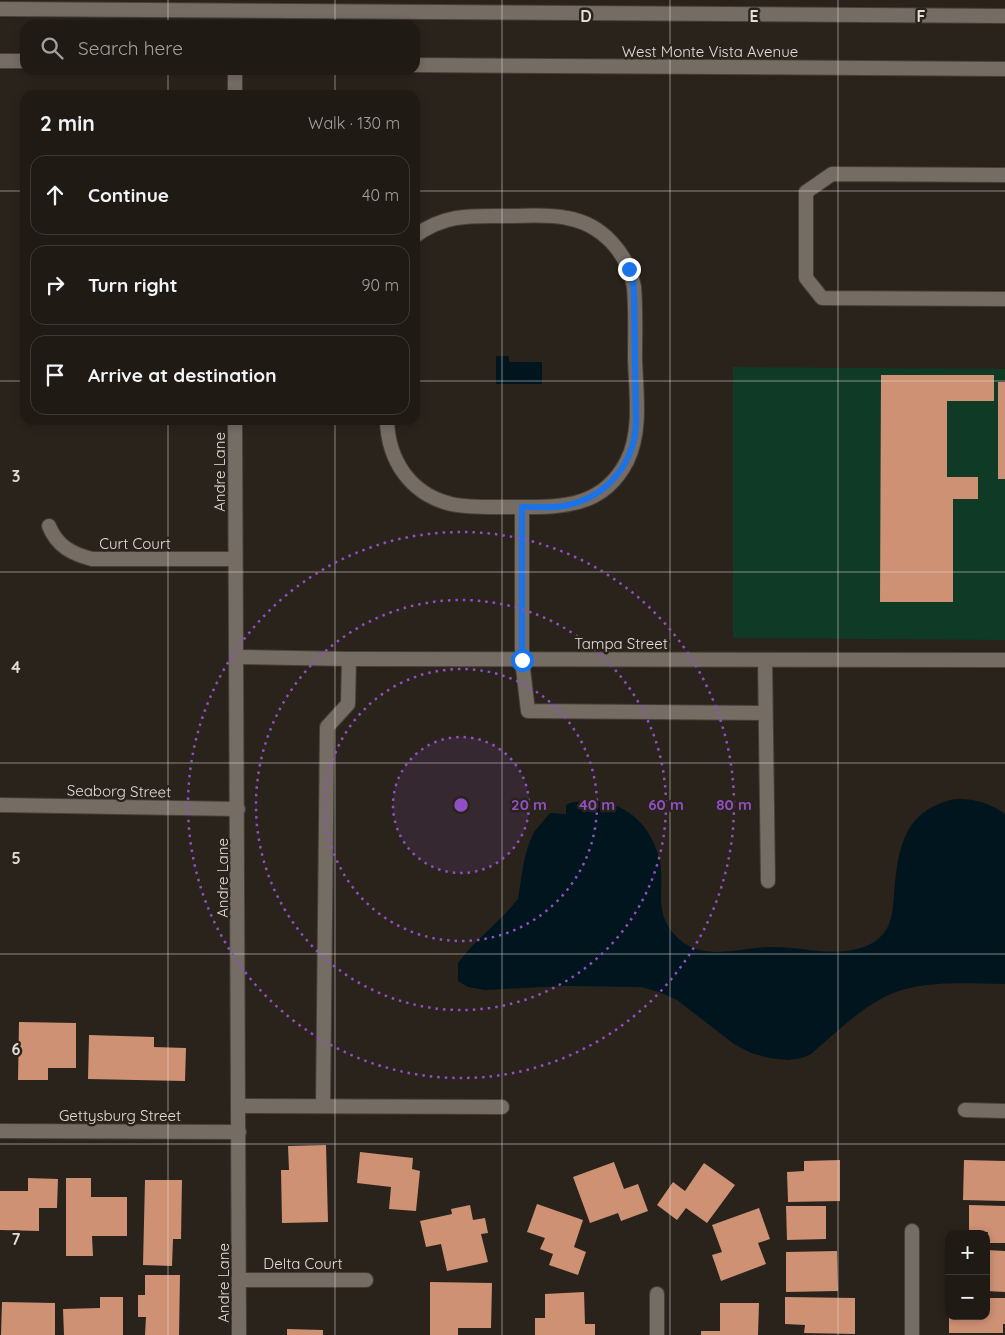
<!DOCTYPE html>
<html lang="en">
<head>
<meta charset="utf-8">
<style>
	body { margin:0; font-family:Quicksand,sans-serif; background:#2d2722; color:#f1f3f6 }
	.controls { position:absolute; right:15px; bottom:15px; display:grid; overflow:hidden; border-radius:10px; box-shadow:0 2px 8px #0003 }
	.controls button { width:45px; height:45px; display:grid; place-items:center; padding:0; border:0; border-bottom:1px solid #3d3834; background:#201a15; color:#f1f3f6; font:25px sans-serif }
	.stop { position:absolute; width:15px; height:15px; margin:-11px; border:4px solid #1a73e8; border-radius:50%; background:#fff }
	.stop.end { background:#1a73e8; border-color:#fff; box-shadow:0 1px 5px #0008 }
	.list { margin:0; padding:0; list-style:none }
	h2 { display:flex; justify-content:space-between; align-items:center; height:65px; margin:0; padding:0 20px; font-size:21px }
	h2 small { font-size:16px; font-weight:400; color:#a2a1a0 }
	.list li { display:grid; grid-template-columns:32px 1fr auto; gap:15px; align-items:center; box-sizing:border-box; height:80px; margin:0 10px 10px; padding:0 10px; border:1px solid #3d3834; border-radius:15px }
	.list b { display:block; font-size:19px; white-space:nowrap }
	.list em { font-size:16px; font-style:normal; color:#a2a1a0 }
	.icon { flex:none; width:28px; height:28px; fill:none; stroke:currentColor; stroke-width:2; stroke-linecap:round; stroke-linejoin:round }
	.map { position:relative; flex:none; width:1005px; height:1335px; overflow:hidden }
	.search { position:absolute; background:#201a15; box-shadow:0 2px 8px #0003; left:20px; top:20px; width:400px; height:55px; display:flex; align-items:center; gap:12px; box-sizing:border-box; padding:0 18px; border-radius:15px; color:#a2a1a0; font-size:19px }
	.panel { position:absolute; background:#201a15; box-shadow:0 2px 8px #0003; left:20px; top:90px; width:400px; height:335px; border-radius:15px }
	.map>svg:first-child { display:block }
	.green { fill:#0f3a25 }
	.water { fill:#00151d }
	.building { fill:#cf9174 }
	.lines { fill:none; stroke-linecap:round; stroke-linejoin:round }
	.service-casing { stroke:#453e39; stroke-width:16 }
	.minor-casing { stroke:#453e39; stroke-width:16 }
	.secondary-casing { stroke:#453e39; stroke-width:16 }
	.service { stroke:#756c64; stroke-width:14 }
	.minor { stroke:#756c64; stroke-width:14 }
	.secondary { stroke:#756c64; stroke-width:14 }
	.route { stroke:#1a73e8; stroke-width:6 }
	.grid { fill:none; stroke:#e2ddd9; stroke-width:1; stroke-opacity:0.55 }
	.ring { fill:none; stroke:#904fc4; stroke-width:2.5; stroke-dasharray:2.5 5 }
	.labels { text-anchor:middle; dominant-baseline:central; stroke-width:5; stroke-linejoin:round; paint-order:stroke }
	.street-label { font-size:15px; fill:#e2ddd9; stroke:#2a231c }
	.grid-label { font-size:16px; text-anchor:middle; font-weight:bold; fill:#e2ddd9; stroke:#2a231c; stroke-width:5; stroke-linejoin:round; paint-order:stroke }
	.centre { fill:#904fc4; stroke:#2a231c; stroke-width:2.5 }
	.ring-label { font-size:15px; text-anchor:middle; font-weight:bold; fill:#904fc4; stroke:#2a231c; stroke-width:5; stroke-linejoin:round; paint-order:stroke }
</style>
</head>
<body>
<div class="map">
<svg width="1005" height="1335" viewBox="0 0 1005 1335">
	<rect width="100%" height="100%" fill="#2a231c"/>
	<path class="green" d="M733 367 1005 369V640L733 638Z"/>
	<g class="water">
		<path d="M496 356H509V362H542V384H496Z"/>
		<path d="M955 799C974 798 990 803 1005 814V984C961 984 912 978 874 1003 851 1017 831 1037 811 1054L802 1058 788 1060 769 1058 751 1053 734 1044 677 1000 659 992 641 987 566 986 485 990 468 987 458 981V963L471 947 505 914 518 899 524 861 528 846 534 832 550 813 566 814V805L570 803C614 794 650 816 660 862 665 891 652 915 679 939 705 963 744 946 774 947 798 947 822 954 846 951 860 949 874 945 883 934 892 924 893 908 894 895 898 849 903 810 955 799Z"/>
	</g>
	<g class="building">
		<path d="M881 375H994V401H947V477H978V499H953V602H880Z"/>
		<rect x="998" y="382" width="7" height="97"/>
		<path d="M19 1022 76 1023V1068H48V1080H18Z"/>
		<path d="M89 1035 154 1037V1047L186 1048 185 1081 88 1079Z"/>
		<path d="M326 1145 328 1222 282 1223 281 1170H289L288 1146Z"/>
		<path d="M360 1152 413 1158 412 1169 420 1171 416 1211 389 1209 391 1187 357 1183Z"/>
		<path d="M840 1160V1201L788 1202 787 1172 804 1171V1161Z"/>
		<path d="M964 1160 1005 1161V1201L963 1200Z"/>
		<path d="M614 1162 624 1189 638 1184 648 1211 621 1221 618 1213 590 1223 573 1177Z"/>
		<path d="M704 1163 735 1185 707 1223 686 1208 677 1220 657 1205 673 1182 685 1191Z"/>
		<path d="M28 1178 58 1179 57 1208H39V1231L0 1230V1191H28Z"/>
		<path d="M66 1178H91V1197H127V1236H92L93 1256H66Z"/>
		<path d="M145 1180H182L181 1239H173L172 1266 143 1265Z"/>
		<path d="M537 1204 583 1220 574 1247 586 1252 578 1275 549 1265 553 1254 540 1249 545 1238 527 1232Z"/>
		<path d="M470 1205 473 1220 485 1218 488 1233 481 1234 488 1262 447 1271 441 1244 426 1247 420 1221 452 1214 451 1209Z"/>
		<path d="M969 1205 1005 1206V1243H987L988 1232 969 1231Z"/>
		<path d="M786 1206H826V1239L787 1240Z"/>
		<path d="M759 1208 770 1239 758 1243 766 1264 721 1281 712 1255 722 1252 712 1225Z"/>
		<path d="M986 1250 1005 1251V1292L986 1291Z"/>
		<path d="M837 1251 838 1291 786 1292V1252Z"/>
		<path d="M145 1275H180L179 1335H145L146 1317H138V1295H145Z"/>
		<path d="M430 1282 492 1283 491 1328H458V1335H430Z"/>
		<path d="M584 1292 585 1324H595V1335H535V1318H545V1294Z"/>
		<path d="M100 1297H123V1335H64L63 1309 100 1308Z"/>
		<path d="M785 1297 855 1298V1334L804 1333 805 1325 785 1324Z"/>
		<path d="M986 1298H1005V1324H1003V1333H949V1316H986Z"/>
		<path d="M2 1302 55 1303V1335H1Z"/>
		<path d="M720 1303H759L758 1335H701V1331H720Z"/>
		<path d="M287 1329 323 1330V1335H287Z"/>
	</g>
	<g class="lines">
		<g class="service-casing">
			<g id="service">
				<path d="M1005 175 832 174 806 192V278L822 298 1005 299"/>
				<path d="M387 420C388 460 410 494 451 504 470 508 491 507 511 507 558 507 602 510 627 461 642 431 636 392 635 359 635 335 636 311 634 287 628 253 602 224 567 218 548 214 528 216 510 216 473 216 446 213 415 236"/>
				<path d="M522 507V660L528 711 765 713"/>
				<path d="M765 660 768 881"/>
				<path d="M239 1106 502 1107"/>
				<path d="M323 1106 327 727 348 704 349 659"/>
				<path d="M965 1110 1005 1111"/>
			</g>
		</g>
		<g class="minor-casing">
			<g id="minor">
				<path d="M235 70V95"/>
				<path d="M235 420 239 1335"/>
				<path d="M49 526C57 546 72 554 92 559H235"/>
				<path d="M237 657 349 659 1005 660"/>
				<path d="M0 805 238 809"/>
				<path d="M0 1131 239 1132"/>
				<path d="M239 1280H366"/>
				<path d="M657 1335V1294"/>
				<path d="M912 1335V1231"/>
			</g>
		</g>
		<g class="secondary-casing">
			<g id="secondary">
				<path d="M0 9 1005 16"/>
				<path d="M0 61H25"/>
				<path d="M415 65 1005 69"/>
			</g>
		</g>
		<use href="#service" class="service"/>
		<use href="#minor" class="minor"/>
		<use href="#secondary" class="secondary"/>
	</g>
	<g class="lines">
		<path class="route" d="M522 660V507C536 507 550 508 564 506 606 498 635 464 636 422L634 294 633 280 629 269"/>
	</g>
	<path class="grid" d="M168 0V25M335 0V25M502 0V1335M670 0V1335M838 0V1335M168 70V95M335 70V95M0 191H25M415 191H1005M0 381H25M415 381H1005M168 420V1335M335 420V1335M0 572H1005M0 763H1005M0 954H1005M0 1144H1005"/>
	<circle cx="461" cy="805" r="68" fill="#904fc4" fill-opacity=".12"/>
	<g class="ring">
		<circle cx="461" cy="805" r="68"/>
		<circle cx="461" cy="805" r="136"/>
		<circle cx="461" cy="805" r="205"/>
		<circle cx="461" cy="805" r="273"/>
	</g>
	<g class="labels">
		<g class="street-label">
			<text x="710" y="51">West Monte Vista Avenue</text>
			<text transform="translate(219 472) rotate(-90)">Andre Lane</text>
			<text x="135" y="543">Curt Court</text>
			<text x="621" y="643">Tampa Street</text>
			<text transform="translate(119 791) rotate(1)">Seaborg Street</text>
			<text transform="translate(222 878) rotate(-90)">Andre Lane</text>
			<text x="120" y="1115">Gettysburg Street</text>
			<text x="303" y="1263">Delta Court</text>
			<text transform="translate(223 1283) rotate(-90)">Andre Lane</text>
		</g>
	</g>
	<g class="grid-label">
		<text x="586" y="22">D</text>
		<text x="754" y="22">E</text>
		<text x="921" y="22">F</text>
		<text x="16" y="482">3</text>
		<text x="16" y="673">4</text>
		<text x="16" y="864">5</text>
		<text x="16" y="1055">6</text>
		<text x="16" y="1245">7</text>
	</g>
	<circle cx="461" cy="805" r="8" class="centre"/>
	<g class="ring-label">
		<text x="529" y="810">20 m</text>
		<text x="597" y="810">40 m</text>
		<text x="666" y="810">60 m</text>
		<text x="734" y="810">80 m</text>
	</g>
</svg>
<div class="controls">
<button>+</button>
<button>−</button>
</div>
<div class="stop" style="left:522px;top:660px"></div>
<div class="stop end" style="left:629px;top:269px"></div>
<div class="search"><svg class="icon" aria-label="search" viewBox="0 0 24 24"><circle cx="10" cy="10" r="6"/><path d="M15 15l6 6"/></svg>Search here</div>
<section class="panel">
<h2>2 min<small>Walk · 130 m</small></h2>
<ul class="list">
<li><svg class="icon" aria-label="ahead" viewBox="0 0 24 24"><path d="M12 20V5M6 11l6-6 6 6"/></svg><div><b>Continue</b></div><em>40 m</em></li>
<li><svg class="icon" aria-label="right" viewBox="0 0 24 24"><path d="M7 20v-9h11M14 6l5 5-5 5"/></svg><div><b>Turn right</b></div><em>90 m</em></li>
<li><svg class="icon" aria-label="arrive" viewBox="0 0 24 24"><path d="M6 21V4h12l-3 4 3 4H6"/></svg><div><b>Arrive at destination</b></div></li>
</ul>
</section>
</div>
</body>
</html>
